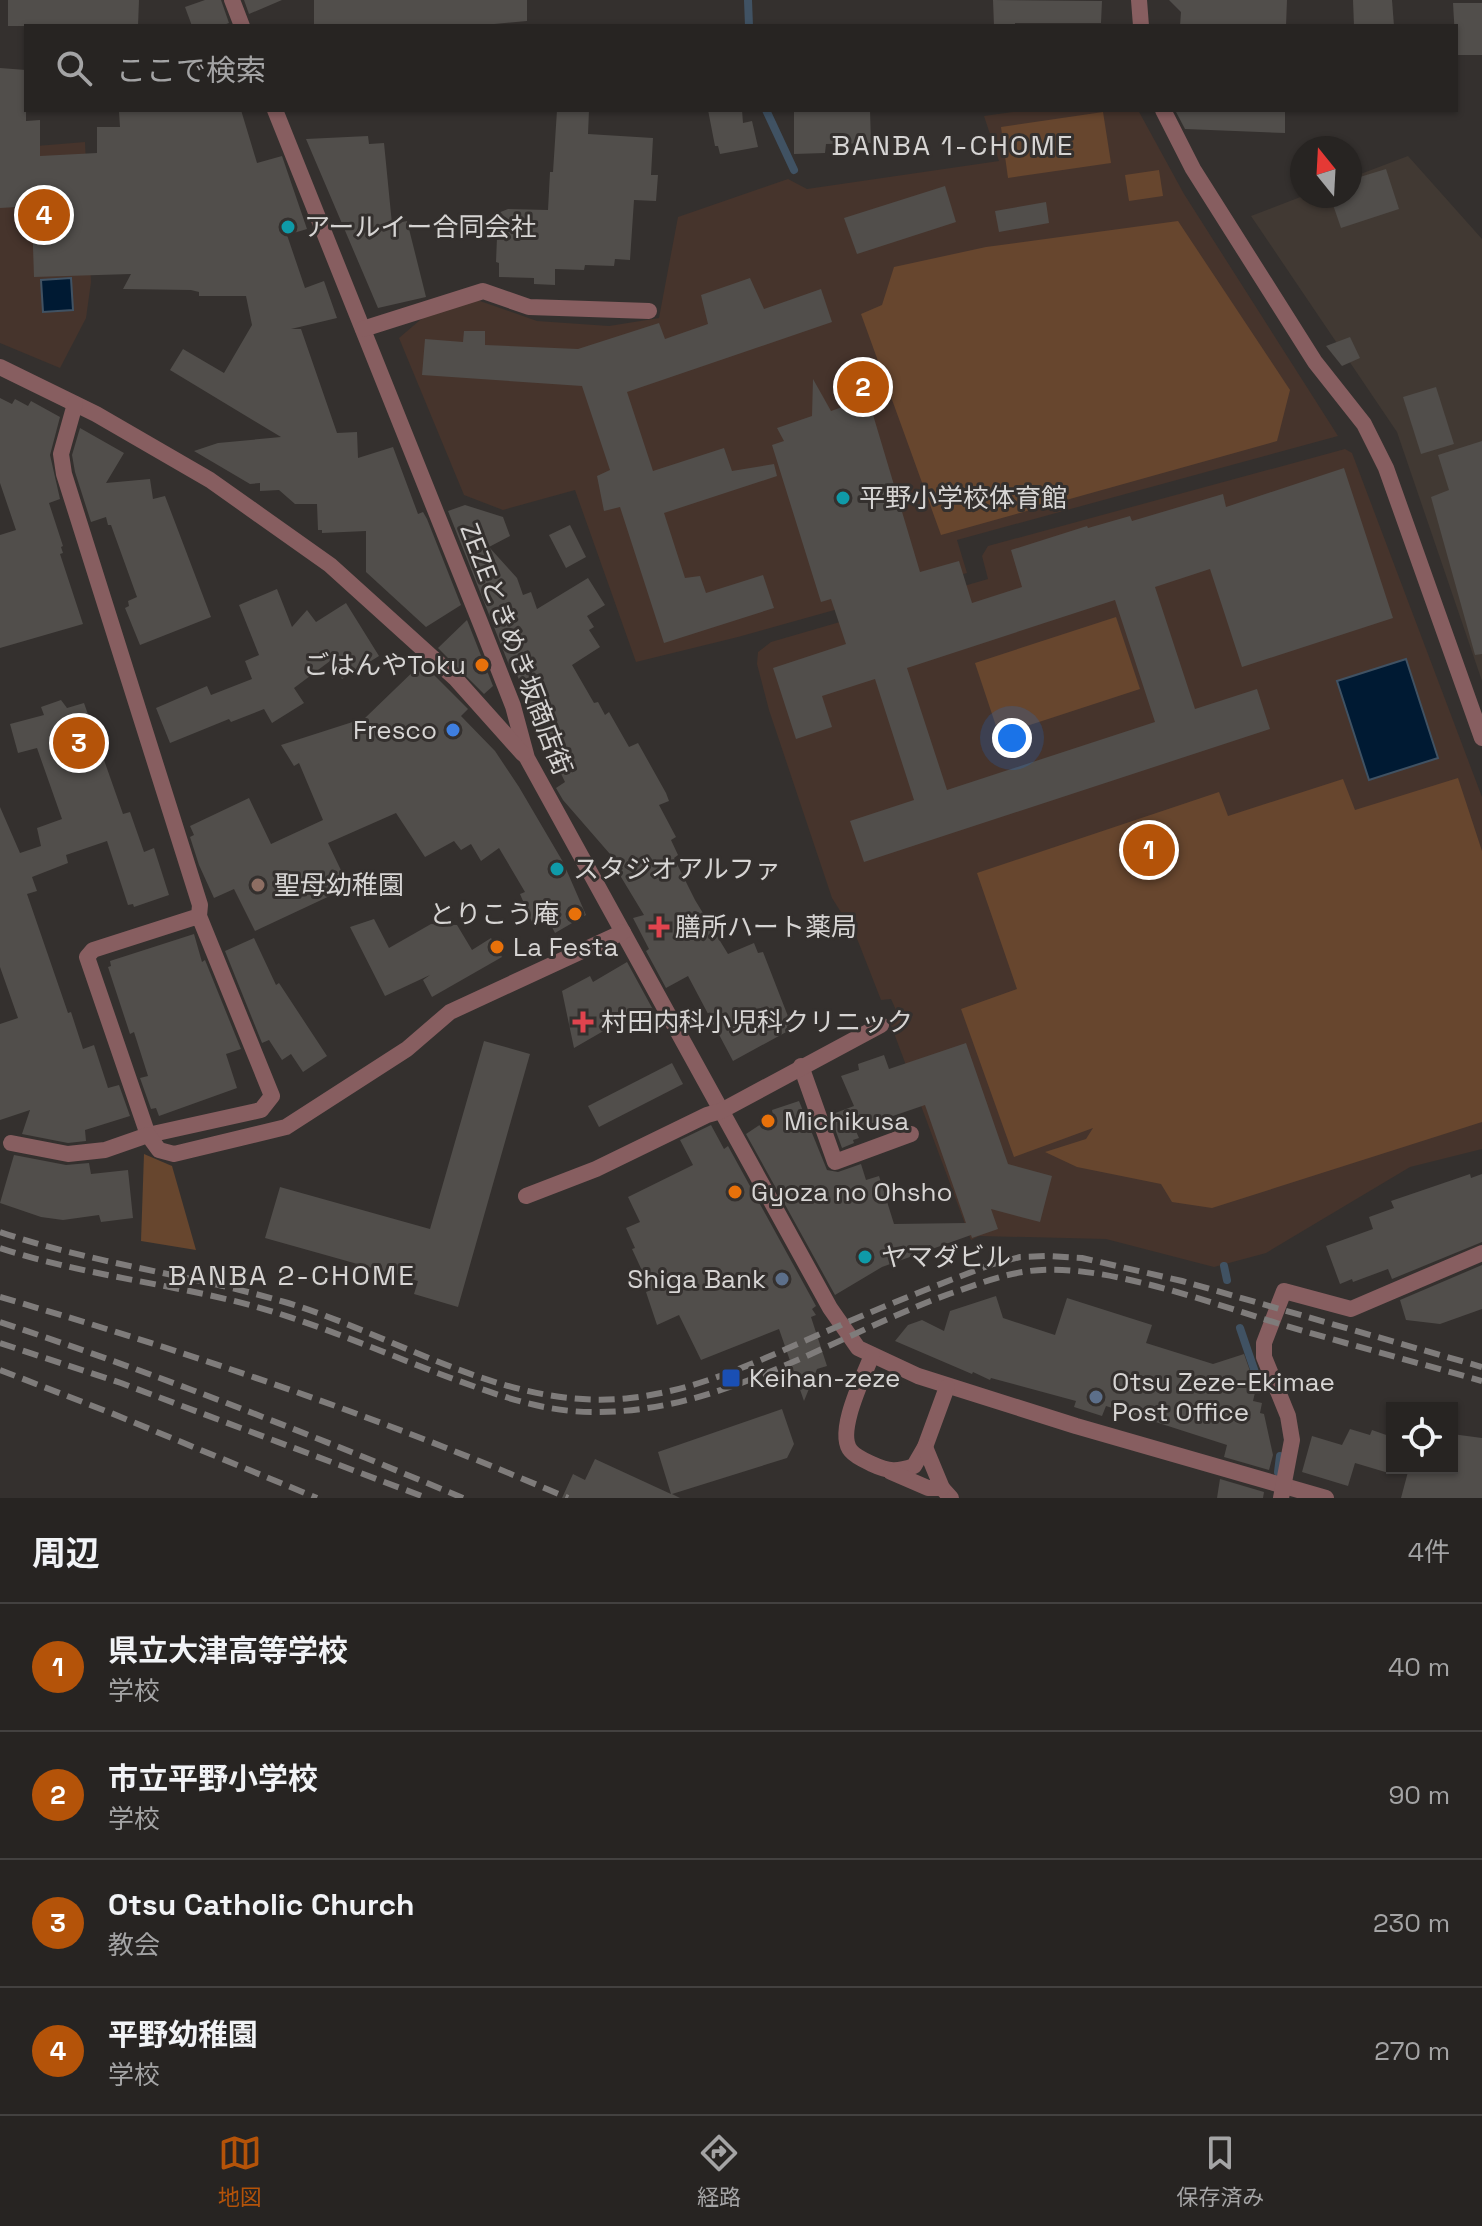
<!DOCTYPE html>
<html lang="ja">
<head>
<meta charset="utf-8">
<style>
	body { margin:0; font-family:"Space Grotesk","Noto Sans JP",sans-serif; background:#2f2c2a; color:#f1f3f6 }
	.controls { position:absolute; right:24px; bottom:24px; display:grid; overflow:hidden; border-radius:0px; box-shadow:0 2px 6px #0004 }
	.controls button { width:72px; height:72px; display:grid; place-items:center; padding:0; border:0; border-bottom:2px solid #434140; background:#272422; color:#f1f3f6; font:40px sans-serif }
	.compass { position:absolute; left:1290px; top:136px; width:72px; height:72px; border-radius:50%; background:#272422; box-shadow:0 2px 6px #0004; rotate:342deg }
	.you { position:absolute; left:1012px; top:738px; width:28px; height:28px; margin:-20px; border:6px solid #fff; border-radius:50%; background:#1a73e8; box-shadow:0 0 0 12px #1a73e833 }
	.badge { display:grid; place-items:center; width:52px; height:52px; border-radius:50%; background:#b45309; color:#fff; font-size:26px; font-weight:700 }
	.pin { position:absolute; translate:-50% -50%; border:4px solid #fff; box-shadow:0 2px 8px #0006 }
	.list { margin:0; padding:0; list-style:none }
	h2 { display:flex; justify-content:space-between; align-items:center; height:104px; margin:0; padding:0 32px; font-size:34px }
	h2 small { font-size:26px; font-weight:400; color:#a4a4a5 }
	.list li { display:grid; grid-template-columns:52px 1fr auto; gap:24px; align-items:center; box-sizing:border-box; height:128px; padding:0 32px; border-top:2px solid #434140 }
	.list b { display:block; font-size:30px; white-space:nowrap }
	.list p { margin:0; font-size:26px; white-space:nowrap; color:#a4a4a5 }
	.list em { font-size:26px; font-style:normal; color:#a4a4a5 }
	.icon { flex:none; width:44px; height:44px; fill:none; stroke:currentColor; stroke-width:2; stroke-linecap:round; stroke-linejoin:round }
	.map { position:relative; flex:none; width:1482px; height:1498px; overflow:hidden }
	.search { position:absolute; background:#272422; box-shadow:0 2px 6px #0004; left:24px; right:24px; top:24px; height:88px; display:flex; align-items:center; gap:20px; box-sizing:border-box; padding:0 28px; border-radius:0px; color:#a4a4a5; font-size:30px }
	.sheet { height:616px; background:#272422 }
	nav { display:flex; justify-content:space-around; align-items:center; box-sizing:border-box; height:112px; border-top:2px solid #434140; background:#272422; font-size:22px; color:#a4a4a5 }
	nav a { display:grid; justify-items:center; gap:4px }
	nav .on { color:#b45309 }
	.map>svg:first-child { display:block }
	.built { fill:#413933 }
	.education { fill:#46342c }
	.green { fill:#67462e }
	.water { fill:#001a33; stroke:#405263; stroke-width:2 }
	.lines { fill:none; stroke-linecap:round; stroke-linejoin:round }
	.stream { stroke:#405263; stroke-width:8 }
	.building { fill:#514e4b; fill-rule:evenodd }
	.street { stroke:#875e60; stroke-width:16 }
	.rail { stroke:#7f7c7b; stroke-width:6; stroke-dasharray:16 8; stroke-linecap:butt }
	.culture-dot { fill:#0f9aa8; stroke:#34302e; stroke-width:3 }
	.food-dot { fill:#e8710a; stroke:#34302e; stroke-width:3 }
	.shop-dot { fill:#3f7fe0; stroke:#34302e; stroke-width:3 }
	.education-dot { fill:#8d6e63; stroke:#34302e; stroke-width:3 }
	.health-dot { fill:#e0444e; stroke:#34302e; stroke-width:3 }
	.service-dot { fill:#5c6f8a; stroke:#34302e; stroke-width:3 }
	.transit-dot { fill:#1a4fb4; stroke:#34302e; stroke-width:3 }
	.labels { text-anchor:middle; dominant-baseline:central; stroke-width:6; stroke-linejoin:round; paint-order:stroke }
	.poi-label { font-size:26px; fill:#d6d4d3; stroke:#34302e; text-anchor:start }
	.street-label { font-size:26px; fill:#d6d4d3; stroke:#34302e }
	.neighbourhood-label { font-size:28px; letter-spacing:2px; fill:#d6d4d3; stroke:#34302e }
</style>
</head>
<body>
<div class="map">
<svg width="1482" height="1498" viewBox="0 0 1482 1498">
	<rect width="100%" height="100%" fill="#34302e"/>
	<path class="built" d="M1408 156 1482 239V681L1397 432 1251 216 1303 196H1350V178Z"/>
	<g class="education">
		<path d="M1026 110H1138L1184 194 1338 436 957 540 967 573 738 637 636 662 575 490 503 510 464 495 399 338 426 315 477 300 537 321 609 326 659 318 678 217 788 179 807 189 999 161 984 116Z"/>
		<path d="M85 142 91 282 86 318 60 368 0 343V149Z"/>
		<path d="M1345 449 1352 453 1482 797V1149L1410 1167 1266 1253 1214 1267 1106 1239 979 1236 971 1240 891 1025 900 1019 891 999 881 1000 856 936 832 898 769 710 757 664 758 652 771 642 988 579 982 556 988 546Z"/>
	</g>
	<g class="green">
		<path d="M1103 112 1111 163 1008 178 1001 127Z"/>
		<path d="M1159 170 1163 196 1129 201 1125 175Z"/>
		<path d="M1178 221 1290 390 1277 441 941 535 861 314 882 305 894 267 986 247Z"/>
		<path d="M1116 617 1140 689 999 735 975 663Z"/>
		<path d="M1458 778 1482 851V1122L1212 1208 1172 1202 1161 1184 1077 1167 1045 1152 1086 1139 1093 1128 1014 1157 961 1009 1017 989 977 873 1219 792 1228 816 1343 779 1355 810Z"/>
		<path d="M144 1154 172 1166 196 1250 141 1241Z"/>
	</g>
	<g class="water">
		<path d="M71 278 73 310 43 312 41 280Z"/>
		<path d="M1406 659 1438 758 1369 780 1337 681Z"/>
	</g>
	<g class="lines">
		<g class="stream">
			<path d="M748 0 749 26"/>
			<path d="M766 110 794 170"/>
			<path d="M1224 1266 1227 1280"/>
			<path d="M1240 1328 1257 1378"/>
			<path d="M1278 1472 1280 1456"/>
		</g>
	</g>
	<g class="building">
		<path d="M8 0H139L138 26H8Z"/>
		<path d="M205 0H221L229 23 221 26H192L185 7Z"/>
		<path d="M244 0H282L249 14Z"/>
		<path d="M314 0H527V21L474 26H314Z"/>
		<path d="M993 0 1102 1 1101 23H1015V26H994Z"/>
		<path d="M1169 0H1287L1286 26H1180L1181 12Z"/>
		<path d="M1353 0H1392L1394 26H1354Z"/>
		<path d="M1453 3H1482V55H1456Z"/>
		<path d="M0 68 26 70V121L40 120V156L97 153V127H120L119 112H146V110H241L257 163 282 156 307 229 287 235 305 288 324 281 337 318 291 329H301L337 433 357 432 358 458 393 447 418 514 423 512 427 519 461 605 426 627 366 572V531L322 533V530H318L317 504H295L279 490 260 491V483L250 484 194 451 218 443 281 437 170 370 183 349 224 373 252 325 246 296H199V292L191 290 123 289 131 274 34 277 32 217 18 218 17 207 0 208Z"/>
		<path d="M557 110H589L588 134 653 138 651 175H658L656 201 634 200 630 260 615 259 614 266 585 265 584 270 555 269V285L534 284V278L499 277V263L496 262 498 213 508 209 548 210 550 172H553Z"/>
		<path d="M708 110H742L743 123 752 121 758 147 720 154 718 146H715Z"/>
		<path d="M794 110H870L871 143 826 144 825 153 794 154Z"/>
		<path d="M1175 110H1285V133L1185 129Z"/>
		<path d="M368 136 369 144 384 143 392 224 407 221 426 297 378 308 306 139Z"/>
		<path d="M1386 169 1399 209 1341 228 1330 196H1350V180Z"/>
		<path d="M945 186 956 222 857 254 844 218Z"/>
		<path d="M1046 202 1049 223 999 232 995 211Z"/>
		<path d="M750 278 764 309 821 289 832 322 627 392 653 471 724 448 732 471 774 464 777 476 664 513 685 578 700 576 706 593 763 575 774 608 664 643 620 507 604 511 597 476 610 470 582 386 422 375 425 339 463 342 464 331H485V345L578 349 659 323 665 339 708 324 701 295Z"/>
		<path d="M1350 337 1360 358 1342 366 1326 346Z"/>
		<path d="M813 379 831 411 868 398 920 572 959 561 972 603 1022 587 1011 550 1087 526 1088 528 1130 516 1132 521 1223 494 1226 507 1344 468 1393 618 1242 667 1210 569 1155 587 1195 709 1257 689 1270 729 864 862 850 821 914 800 875 679 822 696 832 727 796 739 773 668 846 644 831 599 821 602 772 445 784 441 777 428 812 416ZM1115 600 1155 722 947 790 907 668Z"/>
		<path d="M1436 387 1454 444 1421 454 1403 397Z"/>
		<path d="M0 398 12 404 15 399 28 406 31 401 60 417 50 455 60 499 49 503 63 546 61 547 63 553 60 554 83 624 0 648V535L16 530 0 483Z"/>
		<path d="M80 428 124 453 106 483 150 479 153 499 165 496 211 617 140 645 125 608 129 606 128 601 137 597 111 525H108L106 517 91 522 75 472 72 455Z"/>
		<path d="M1482 441V654L1475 655 1431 497 1449 490 1438 455Z"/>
		<path d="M465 505 503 517 510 536 489 547 517 578 523 595 531 592 537 609 588 578 605 605 587 616 594 627 589 630 600 647 572 665 594 703 598 702 605 715 609 712 629 747 638 743 666 793 669 801 659 805 676 837 671 840 678 855 674 858 695 900 728 954 754 943 758 953 763 952 791 1024 787 1026 788 1031 733 1061 688 976 666 988 646 951 649 949 633 918 644 915 618 872 623 869 563 800 556 788 565 782 526 701 518 677 513 668 511 670 448 511Z"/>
		<path d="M570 525 586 557 566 568 549 535Z"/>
		<path d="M277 589 292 627 307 610 316 622 346 603 379 656 342 679 330 661 294 688 304 703 272 723 264 709 231 722 229 719 170 743 156 708 207 686 211 695 252 679 245 661 259 655 239 605Z"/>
		<path d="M467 620 493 686 484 694 438 648Z"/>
		<path d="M422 663 468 709 461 716 495 751 519 787 563 862 586 915 555 933 546 915 532 922 520 894 525 892 499 848 481 861 471 844 461 850 454 841 425 857 396 813 328 843 349 887 255 931 234 889 214 898 199 865 190 837 194 835 190 826 249 798 271 844 323 820 299 763 294 766 281 745 365 718Z"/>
		<path d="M61 700 67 708 84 703 123 814 130 812 144 852 154 848 169 895 134 907 133 904 128 905 107 841 66 855 68 863 32 877 37 891 27 894 68 1013 71 1012 83 1049 94 1045 108 1088 119 1085 130 1116 85 1130 86 1141 68 1143 22 1134 30 1110 0 1120V1024L18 1018 0 967V807L20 853 41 846 37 828 62 819 37 748 18 753 10 724 44 715 41 707Z"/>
		<path d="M374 919 389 948 431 924 457 925 472 950 491 938 502 957 432 997 423 980 430 975 385 996 350 927Z"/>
		<path d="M194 934 202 962 205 960 241 1049 226 1054 237 1088 159 1116 156 1108 151 1109 140 1078 148 1076 134 1032 130 1034 108 967 111 966 110 961Z"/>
		<path d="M254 938 276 985 279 983 327 1056 303 1072 291 1054 282 1060 269 1040 262 1043 225 951Z"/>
		<path d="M627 962 657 1017 633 1031 626 1018 574 1048 562 991 590 976 593 982Z"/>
		<path d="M484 1041 530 1054 458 1307 414 1294 418 1281 265 1238 280 1187 430 1229Z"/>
		<path d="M966 1043 1008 1164 1052 1176 1040 1222 991 1209 998 1229 972 1238 971 1235 882 1267 835 1295 746 1134 773 1116 772 1110 799 1101 827 1170 838 1172 861 1164 866 1180 879 1176 894 1224 966 1223 925 1105 855 1129 859 1138 853 1140 854 1143 842 1148 830 1115 854 1106 841 1076 859 1070 858 1064 884 1055 889 1069Z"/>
		<path d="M672 1063 683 1084 599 1127 588 1106Z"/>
		<path d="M711 1125 724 1149 728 1146 816 1306 812 1309 816 1315 811 1317 827 1366 817 1369 804 1401 779 1329 701 1360 679 1315 657 1325 646 1292 651 1290 632 1249 635 1248 626 1228 640 1222 628 1197 693 1165 680 1140Z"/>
		<path d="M14 1155 66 1165 89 1163 91 1174 128 1170 133 1218 101 1222 99 1215 63 1220 41 1217 0 1203Z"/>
		<path d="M1470 1174 1471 1178 1482 1174V1242L1392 1279 1388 1269 1353 1282 1352 1279 1340 1284 1326 1246 1373 1229 1369 1217 1394 1208 1391 1201Z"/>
		<path d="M1482 1265V1309L1440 1324 1406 1320 1400 1300Z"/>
		<path d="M996 1296 1003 1318 1055 1335 1067 1298 1152 1325 1146 1343 1213 1364 1244 1354 1256 1388 1253 1401 1262 1403 1260 1413 1264 1414 1273 1455 1269 1470 1224 1457 1227 1445 1106 1406 1102 1416 1074 1407 1076 1401 991 1378 990 1380 973 1372 972 1374 895 1341 908 1325 922 1320 944 1331 950 1311Z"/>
		<path d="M782 1409 794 1444 787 1458 672 1494 680 1498H562L573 1474 585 1480 595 1459 671 1494 658 1452Z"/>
		<path d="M1350 1429 1370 1435 1372 1430 1392 1437V1474L1355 1463 1348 1486 1302 1472 1312 1436 1342 1445Z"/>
		<path d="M1452 1434 1482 1438V1498H1401L1409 1468H1452Z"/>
		<path d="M1220 1479 1264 1492 1263 1498H1217Z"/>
	</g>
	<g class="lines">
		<g class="street">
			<path d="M232 0 242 26"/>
			<path d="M1139 0 1141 26"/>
			<path d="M275 110 480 622 513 706 527 758 830 1308 858 1348 918 1376 1076 1426 1326 1498"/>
			<path d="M1163 110 1193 169 1315 362 1364 424 1386 468 1482 738"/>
			<path d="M363 329 483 291 529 307 649 311"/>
			<path d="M0 367 96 414 210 480 330 565 455 678 523 754"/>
			<path d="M75 404 61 454 64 474 200 905 199 916 272 1096 261 1110 148 1135 87 957 93 950 199 916"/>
			<path d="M801 1066 835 1162 911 1134"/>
			<path d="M11 1143 68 1154 105 1150 148 1135 159 1150 174 1154 286 1127 407 1049 450 1012 623 932"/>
			<path d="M526 1196 596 1169 707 1115 721 1111 881 1025"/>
			<path d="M872 1355C864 1376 835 1433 851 1451 856 1457 866 1461 872 1464 889 1472 897 1472 914 1466L925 1447 947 1387"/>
			<path d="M925 1447 942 1488 951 1498"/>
			<path d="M891 1472 928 1488H942"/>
			<path d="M1281 1498 1292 1440 1288 1416 1264 1357V1343L1284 1291 1351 1309 1482 1253"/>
		</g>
		<g class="rail">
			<path d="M0 1232C94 1264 194 1275 288 1303 399 1337 510 1412 630 1398 704 1390 773 1354 841 1325 891 1303 942 1283 993 1264L1020 1257 1047 1256 1082 1258 1182 1281 1482 1367"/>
			<path d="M0 1248C82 1275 167 1283 250 1305 315 1323 377 1350 440 1374 492 1393 542 1413 597 1412 723 1412 834 1336 949 1294 973 1286 997 1276 1023 1272 1094 1259 1210 1303 1280 1324 1347 1344 1415 1362 1482 1381"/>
			<path d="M0 1297C193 1353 384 1419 568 1498"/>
			<path d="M0 1322C157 1374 310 1434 463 1498"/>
			<path d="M0 1343 121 1383 427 1498"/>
			<path d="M0 1370 111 1413 317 1498"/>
		</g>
	</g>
	<g class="culture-dot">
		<circle cx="288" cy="227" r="8"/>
		<circle cx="843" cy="498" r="8"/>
		<circle cx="557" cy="869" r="8"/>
		<circle cx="865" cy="1257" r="8"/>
	</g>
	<g class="food-dot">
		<circle cx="482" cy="665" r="8"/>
		<circle cx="575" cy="914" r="8"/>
		<circle cx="497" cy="947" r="8"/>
		<circle cx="768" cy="1121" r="8"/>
		<circle cx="735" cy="1192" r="8"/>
	</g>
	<circle class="shop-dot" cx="453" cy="730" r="8"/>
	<circle class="education-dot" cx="258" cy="885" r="8"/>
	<g class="health-dot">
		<path d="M655 915h8v8h8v8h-8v8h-8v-8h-8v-8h8z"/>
		<path d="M579 1010h8v8h8v8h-8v8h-8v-8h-8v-8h8z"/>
	</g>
	<g class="service-dot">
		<circle cx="782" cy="1279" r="8"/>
		<circle cx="1096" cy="1397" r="8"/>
	</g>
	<rect class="transit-dot" x="721" y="1368" width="20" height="20" rx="4"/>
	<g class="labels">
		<g class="poi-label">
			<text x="304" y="227">アールイー合同会社</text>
			<text x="859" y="498">平野小学校体育館</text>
			<text x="466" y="665" text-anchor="end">ごはんやToku</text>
			<text x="437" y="730" text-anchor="end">Fresco</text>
			<text x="573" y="869">スタジオアルファ</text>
			<text x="274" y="885">聖母幼稚園</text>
			<text x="559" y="914" text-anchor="end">とりこう庵</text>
			<text x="675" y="927">膳所ハート薬局</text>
			<text x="513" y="947">La Festa</text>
			<text x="601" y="1022">村田内科小児科クリニック</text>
			<text x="784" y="1121">Michikusa</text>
			<text x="751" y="1192">Gyoza no Ohsho</text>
			<text x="881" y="1257">ヤマダビル</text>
			<text x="766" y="1279" text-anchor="end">Shiga Bank</text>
			<text x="749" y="1378">Keihan-zeze</text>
			<text x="1112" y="1382">Otsu Zeze-Ekimae<tspan x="1112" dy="30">Post Office</tspan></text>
		</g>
		<g class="street-label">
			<text transform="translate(516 649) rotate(69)">ZEZEときめき坂商店街</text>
		</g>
		<g class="neighbourhood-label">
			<text x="953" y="145">BANBA 1-CHOME</text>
			<text x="292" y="1275">BANBA 2-CHOME</text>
		</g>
	</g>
</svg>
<div class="controls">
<button><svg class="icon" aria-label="locate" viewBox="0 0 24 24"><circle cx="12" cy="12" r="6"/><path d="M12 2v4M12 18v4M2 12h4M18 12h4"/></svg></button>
</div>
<svg class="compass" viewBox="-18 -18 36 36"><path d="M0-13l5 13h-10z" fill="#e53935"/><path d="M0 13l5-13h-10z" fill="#a4a4a5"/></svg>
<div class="you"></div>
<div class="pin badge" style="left:1149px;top:850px">1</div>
<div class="pin badge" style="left:863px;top:387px">2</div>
<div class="pin badge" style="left:79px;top:743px">3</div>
<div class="pin badge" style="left:44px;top:215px">4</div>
<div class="search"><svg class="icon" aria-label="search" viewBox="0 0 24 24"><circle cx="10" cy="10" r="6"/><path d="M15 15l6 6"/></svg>ここで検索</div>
</div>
<section class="sheet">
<h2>周辺<small>4件</small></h2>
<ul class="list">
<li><span class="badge">1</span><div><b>県立大津高等学校</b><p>学校</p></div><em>40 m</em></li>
<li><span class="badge">2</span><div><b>市立平野小学校</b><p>学校</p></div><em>90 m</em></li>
<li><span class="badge">3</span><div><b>Otsu Catholic Church</b><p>教会</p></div><em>230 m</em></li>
<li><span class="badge">4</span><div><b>平野幼稚園</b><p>学校</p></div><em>270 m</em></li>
</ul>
</section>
<nav>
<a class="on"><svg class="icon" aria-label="map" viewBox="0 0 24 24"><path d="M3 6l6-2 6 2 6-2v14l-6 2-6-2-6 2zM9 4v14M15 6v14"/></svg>地図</a>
<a><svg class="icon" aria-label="directions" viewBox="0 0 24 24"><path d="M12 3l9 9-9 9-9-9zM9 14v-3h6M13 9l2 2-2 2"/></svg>経路</a>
<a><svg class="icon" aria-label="saved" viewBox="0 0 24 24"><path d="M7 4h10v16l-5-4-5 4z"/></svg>保存済み</a>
</nav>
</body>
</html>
